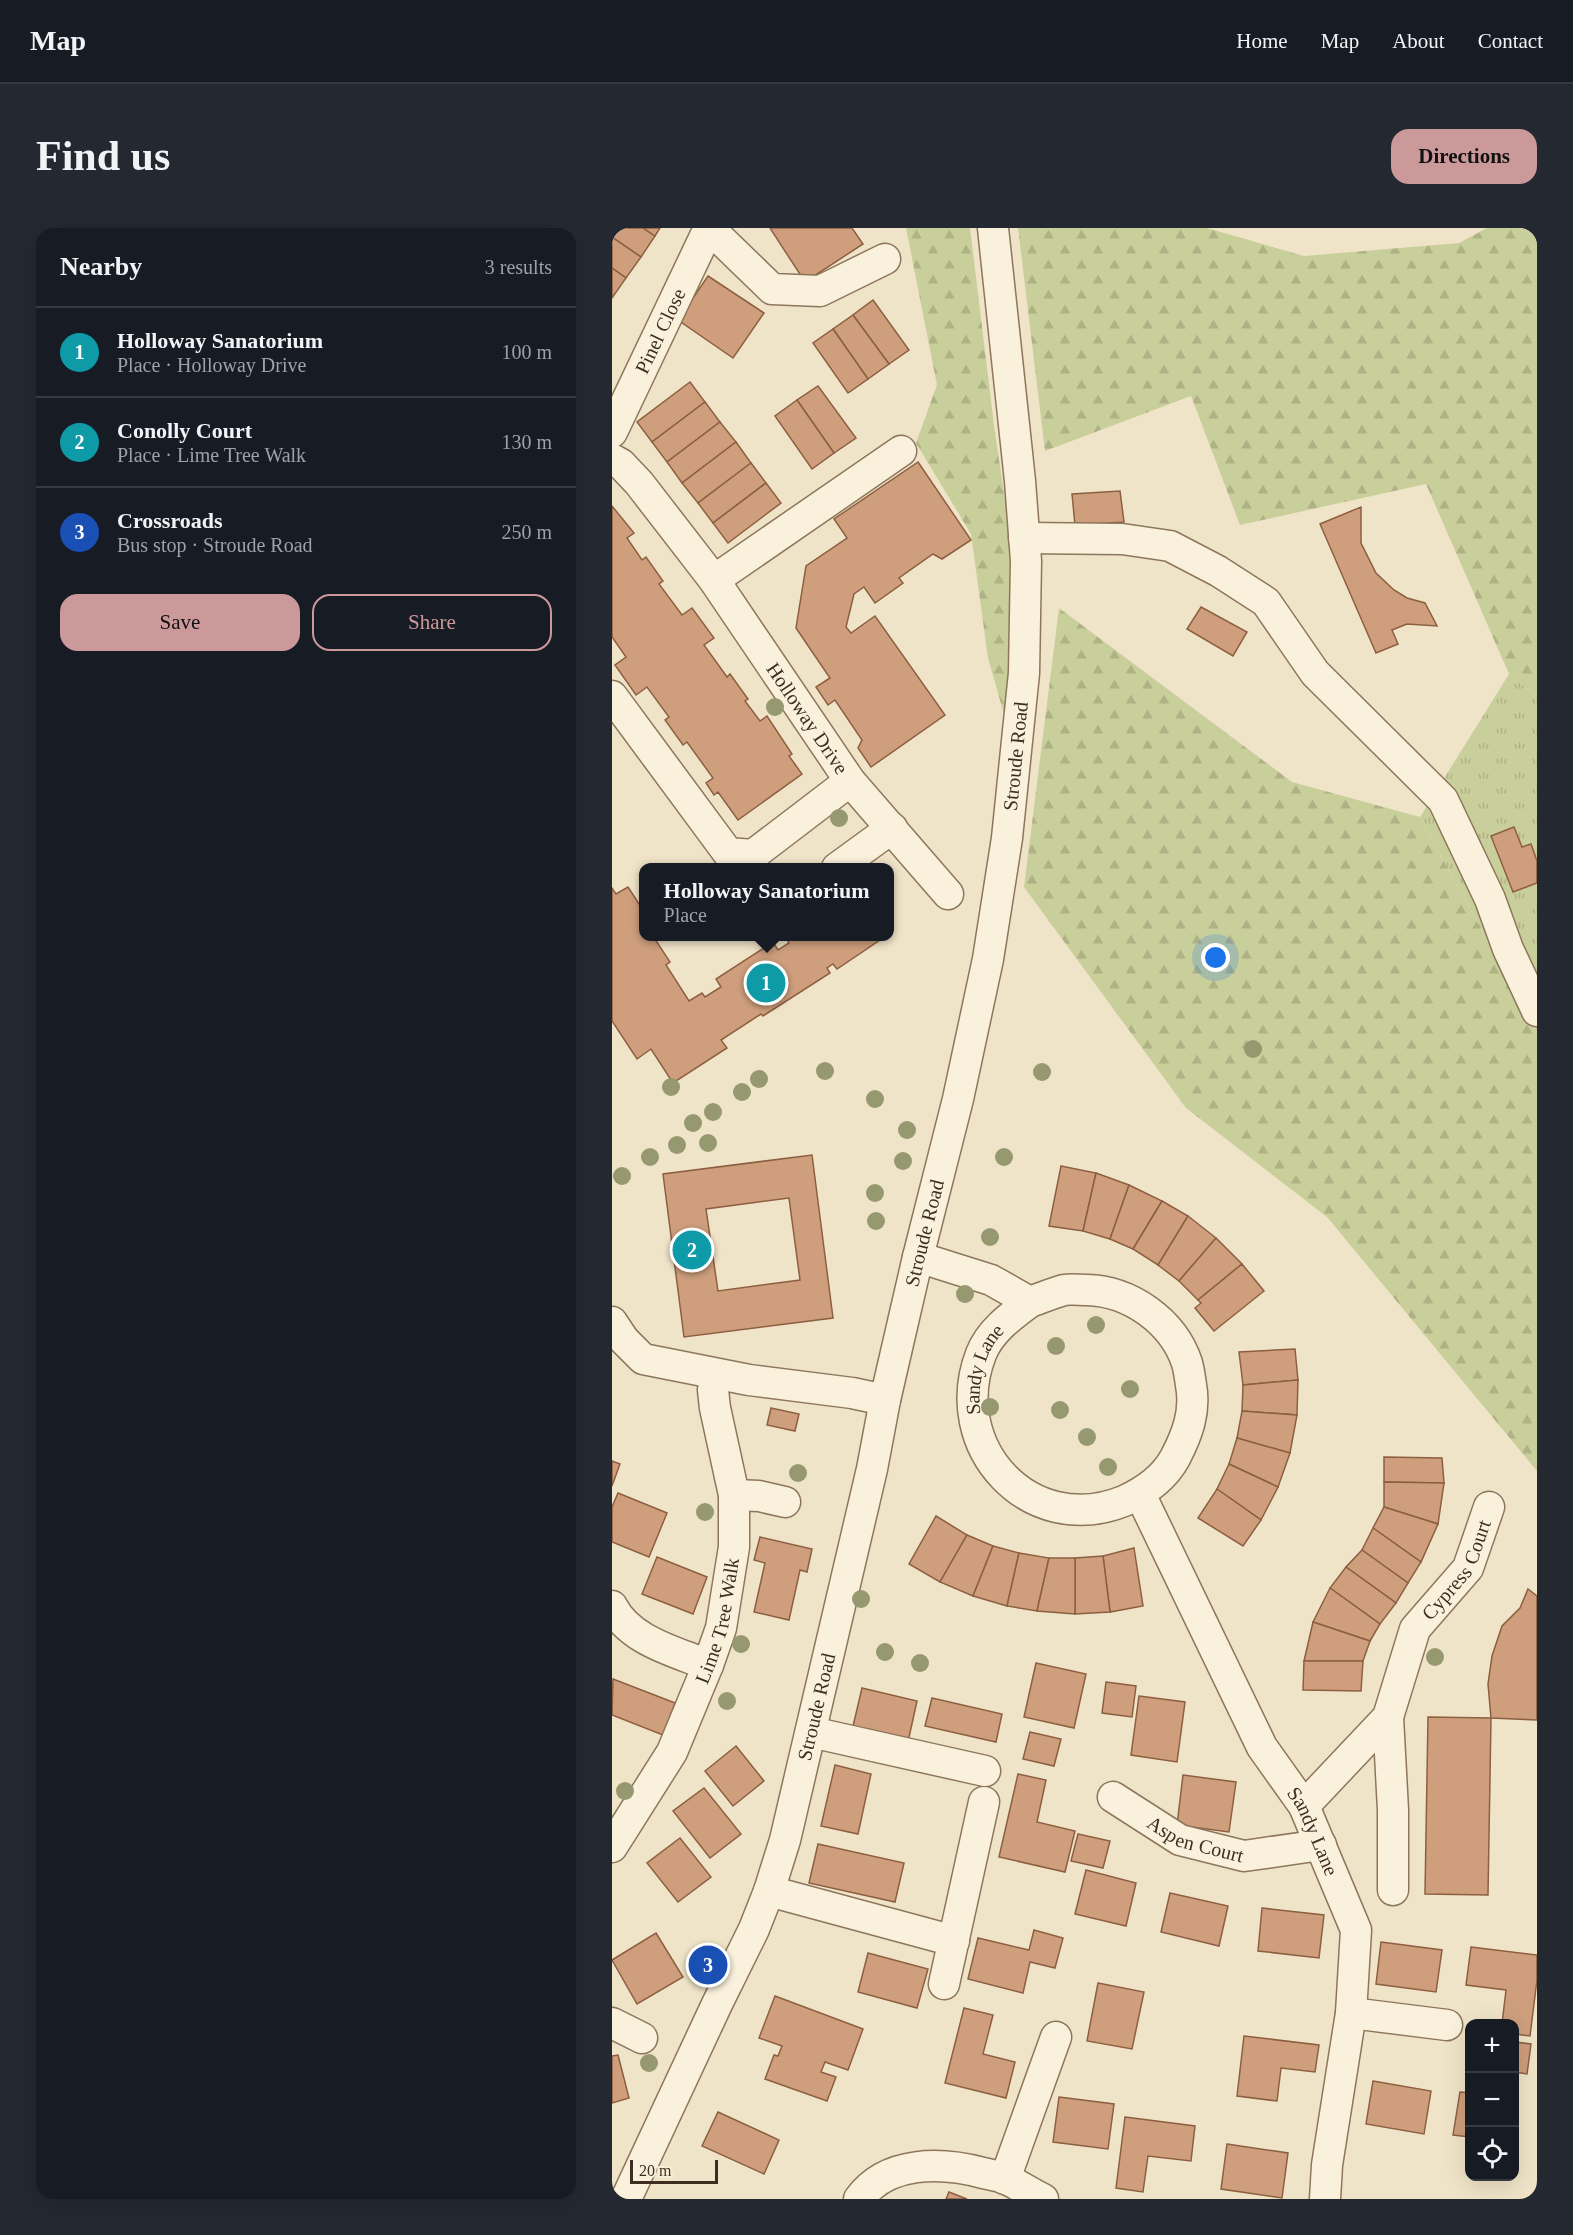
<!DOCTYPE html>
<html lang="en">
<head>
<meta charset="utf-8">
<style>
	body { margin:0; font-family:"Times New Roman",serif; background:#242831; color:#f1f3f6 }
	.controls { position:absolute; right:18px; bottom:18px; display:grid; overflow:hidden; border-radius:12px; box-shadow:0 6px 24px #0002 }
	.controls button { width:54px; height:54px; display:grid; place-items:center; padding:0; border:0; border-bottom:2px solid #363941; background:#171b24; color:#f1f3f6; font:30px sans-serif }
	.scale { position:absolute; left:18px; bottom:15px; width:88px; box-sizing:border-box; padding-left:6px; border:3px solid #3d2e20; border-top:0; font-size:16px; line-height:21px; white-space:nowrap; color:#3d2e20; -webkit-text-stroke:4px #f7eed8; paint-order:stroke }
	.you { position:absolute; left:604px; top:730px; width:21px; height:21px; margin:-15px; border:4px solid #fff; border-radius:50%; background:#1a73e8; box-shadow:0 0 0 9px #1a73e833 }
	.badge { display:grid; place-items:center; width:39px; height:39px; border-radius:50%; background:#cc999b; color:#fff; font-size:20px; font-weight:700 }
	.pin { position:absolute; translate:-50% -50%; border:3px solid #fff; box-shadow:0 2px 6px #0006 }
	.popup { position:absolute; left:27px; top:635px; width:255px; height:78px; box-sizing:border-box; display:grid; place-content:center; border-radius:12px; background:#171b24; filter:drop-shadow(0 2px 4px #0005); font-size:20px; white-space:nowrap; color:#9ea1a6 }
	.popup b { font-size:22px; color:#f1f3f6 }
	.popup::after { content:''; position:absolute; left:50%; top:100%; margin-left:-12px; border:12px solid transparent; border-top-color:#171b24 }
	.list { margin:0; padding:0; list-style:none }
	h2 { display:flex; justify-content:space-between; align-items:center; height:78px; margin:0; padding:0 24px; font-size:26px }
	h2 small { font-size:20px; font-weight:400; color:#9ea1a6 }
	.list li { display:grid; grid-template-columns:39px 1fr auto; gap:18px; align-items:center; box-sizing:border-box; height:90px; padding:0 24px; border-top:2px solid #363941 }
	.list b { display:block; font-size:22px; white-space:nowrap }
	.list p { margin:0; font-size:20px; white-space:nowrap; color:#9ea1a6 }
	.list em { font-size:20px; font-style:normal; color:#9ea1a6 }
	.actions { display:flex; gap:12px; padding:18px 24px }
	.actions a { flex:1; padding:14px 0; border:2px solid #cc999b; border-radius:18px; text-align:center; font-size:21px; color:#cc999b }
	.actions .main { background:#cc999b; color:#111 }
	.icon { flex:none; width:33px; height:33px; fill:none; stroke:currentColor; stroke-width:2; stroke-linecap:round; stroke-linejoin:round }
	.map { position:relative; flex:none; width:925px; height:1971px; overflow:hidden; border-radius:18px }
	header { display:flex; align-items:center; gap:36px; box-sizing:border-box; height:84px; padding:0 30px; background:#171b24; border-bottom:2px solid #363941 }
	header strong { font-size:28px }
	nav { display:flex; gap:33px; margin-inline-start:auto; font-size:21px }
	.intro { display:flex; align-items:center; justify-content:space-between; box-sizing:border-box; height:144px; padding:0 36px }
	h1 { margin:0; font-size:42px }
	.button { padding:15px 27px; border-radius:18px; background:#cc999b; color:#111; font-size:21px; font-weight:700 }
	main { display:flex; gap:36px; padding:0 36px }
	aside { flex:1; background:#171b24; border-radius:18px; box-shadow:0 6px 24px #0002 }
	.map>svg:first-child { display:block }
	.grass { fill:url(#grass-tufts) }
	.forest { fill:url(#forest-firs) }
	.building { fill:#cf9f7d; stroke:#8d5f41; stroke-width:1.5; fill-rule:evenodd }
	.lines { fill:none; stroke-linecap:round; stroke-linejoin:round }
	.minor-casing { stroke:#8d765c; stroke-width:33 }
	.minor { stroke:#faf1dc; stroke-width:30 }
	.tree { fill:#96986f }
	.labels { text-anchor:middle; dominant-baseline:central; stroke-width:4.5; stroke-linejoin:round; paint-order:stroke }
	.street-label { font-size:20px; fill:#3d2e20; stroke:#f7eed8 }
</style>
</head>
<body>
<header>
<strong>Map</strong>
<nav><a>Home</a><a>Map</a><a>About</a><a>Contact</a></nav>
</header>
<div class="intro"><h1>Find us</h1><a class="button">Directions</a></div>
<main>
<aside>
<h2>Nearby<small>3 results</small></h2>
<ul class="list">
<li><span class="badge" style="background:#0f9aa8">1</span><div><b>Holloway Sanatorium</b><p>Place · Holloway Drive</p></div><em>100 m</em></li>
<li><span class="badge" style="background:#0f9aa8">2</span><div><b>Conolly Court</b><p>Place · Lime Tree Walk</p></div><em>130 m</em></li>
<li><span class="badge" style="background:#1a4fb4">3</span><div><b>Crossroads</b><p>Bus stop · Stroude Road</p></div><em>250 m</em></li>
</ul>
<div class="actions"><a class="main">Save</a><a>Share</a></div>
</aside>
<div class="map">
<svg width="925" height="1971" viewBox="0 0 925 1971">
	<defs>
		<pattern id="grass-tufts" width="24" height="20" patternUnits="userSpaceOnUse" patternTransform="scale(1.5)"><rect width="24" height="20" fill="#c9cf9b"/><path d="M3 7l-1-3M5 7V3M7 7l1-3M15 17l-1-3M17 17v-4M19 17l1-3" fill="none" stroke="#aeb285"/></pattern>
		<pattern id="forest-firs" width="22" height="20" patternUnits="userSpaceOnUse" patternTransform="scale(1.5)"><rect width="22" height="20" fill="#c9cf9b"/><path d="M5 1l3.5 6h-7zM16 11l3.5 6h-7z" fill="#aeb285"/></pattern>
	</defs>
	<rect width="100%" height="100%" fill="#f0e4c8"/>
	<path class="grass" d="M897 446 925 469V633L919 616 910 619 879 609 901 664 925 655V804L808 589Z"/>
	<g class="forest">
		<path d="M294 0H358L383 205 400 317 401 390 394 493 376 430 359 306 304 215 325 157Z"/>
		<path d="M406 0H595L692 28 847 15 875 0H925V469L897 446 814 256 628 297 579 168 433 223Z"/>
		<path d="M447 380 680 554 808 589 925 804V1243L715 989 574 880 412 659Z"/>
	</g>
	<g class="building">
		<path d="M0 0H31L43 8 29 29 0 9Z"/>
		<path d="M31 0H48L43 8Z"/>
		<path d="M158 0H240L251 16 193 54Z"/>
		<path d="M0 9 29 29 14 50 0 40Z"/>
		<path d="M0 40 14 50 0 70Z"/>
		<path d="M96 48 152 85 121 130 66 92Z"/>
		<path d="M261 72 297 122 277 136 241 87Z"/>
		<path d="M241 87 277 136 256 151 221 101Z"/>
		<path d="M221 101 256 151 236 165 201 115Z"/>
		<path d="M78 154 93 174 40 214 25 194Z"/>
		<path d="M206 158 244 210 222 225 185 172Z"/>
		<path d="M185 172 222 225 200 241 163 188Z"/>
		<path d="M93 174 108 194 55 234 40 214Z"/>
		<path d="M108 194 124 214 70 255 55 234Z"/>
		<path d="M124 214 139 235 86 275 70 255Z"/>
		<path d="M306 234 359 312 330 331 321 326 287 350 291 355 263 375 252 359 242 366 234 399 239 405 263 388 333 487 259 539 246 520 250 512 223 472 216 477 204 459 218 450 184 400 194 338 235 310 222 291Z"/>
		<path d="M139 235 154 255 101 295 86 275Z"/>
		<path d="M154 255 169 275 116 315 101 295Z"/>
		<path d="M508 263 512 294 463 297 460 266Z"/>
		<path d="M0 278 22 305 15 310 30 332 34 329 51 353 47 356 70 387 80 380 102 410 92 417 115 449 118 446 136 471 133 473 148 493 155 488 180 526 177 528 190 546 126 592 106 564 102 567 94 555 101 550 75 514 71 517 53 492 57 489 35 459 24 467 3 437 14 429 0 409Z"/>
		<path d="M749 279V315L764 345 782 362 795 370 813 375 825 398 795 396 780 402 786 416 764 425 708 296Z"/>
		<path d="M589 379 635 404 621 428 575 401Z"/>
		<path d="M902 599 910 619 919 616 925 633V655L901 664 879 608Z"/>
		<path d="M16 659 31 682V708H41L58 734 54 737 77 773 90 765 93 769 109 759 104 751 161 714 166 722 177 715 173 708H274L225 741 221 736 215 740 218 745 151 788 149 786 109 812 115 820 61 855 39 821 25 831 0 793V660L4 666Z"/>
		<path d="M200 927 221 1090 72 1109 51 946ZM177 970 188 1052 106 1063 94 981Z"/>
		<path d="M449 938 484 945 471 1003 437 998Z"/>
		<path d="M484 945 517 957 498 1011 471 1003Z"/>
		<path d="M517 957 550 973 521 1021 498 1011Z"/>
		<path d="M550 973 576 988 546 1037 521 1021Z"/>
		<path d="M576 988 604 1010 567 1053 546 1037Z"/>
		<path d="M604 1010 630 1036 586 1072 567 1053Z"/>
		<path d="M630 1036 652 1063 602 1103 583 1080 589 1075 586 1072Z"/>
		<path d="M683 1121 686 1152 631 1157 627 1124Z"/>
		<path d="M686 1152 685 1187 630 1183 631 1157Z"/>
		<path d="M159 1180 187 1186 183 1203 155 1197Z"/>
		<path d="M630 1183 685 1187 678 1225 625 1210Z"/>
		<path d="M625 1210 678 1225 666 1259 617 1236Z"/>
		<path d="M772 1229 830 1230 832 1255 772 1254Z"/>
		<path d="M0 1233 8 1236 0 1258Z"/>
		<path d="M617 1236 666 1259 649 1292 605 1261Z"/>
		<path d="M772 1254 832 1255 826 1296 772 1279Z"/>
		<path d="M605 1261 649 1292 631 1318 586 1290Z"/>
		<path d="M6 1265 55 1285 37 1329 0 1314V1279Z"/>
		<path d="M772 1279 826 1296 809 1334 761 1300Z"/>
		<path d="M324 1288 355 1307 328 1354 297 1336Z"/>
		<path d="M761 1300 809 1334 796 1355 750 1322Z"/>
		<path d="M355 1307 381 1318 361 1368 328 1354Z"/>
		<path d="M148 1309 200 1321 195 1344 188 1342 177 1392 142 1384 153 1335 142 1332Z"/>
		<path d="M381 1318 407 1325 395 1378 361 1368Z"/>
		<path d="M522 1320 531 1378 498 1384 491 1328Z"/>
		<path d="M750 1322 796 1355 784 1375 734 1339Z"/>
		<path d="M407 1325 437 1330 425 1383 395 1378Z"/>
		<path d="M491 1328 498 1384 463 1386V1330Z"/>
		<path d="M45 1329 95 1349 81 1386 30 1366Z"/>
		<path d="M437 1330H463V1386L425 1383Z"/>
		<path d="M734 1339 784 1375 768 1396 718 1360Z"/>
		<path d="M718 1360 768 1396 758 1413 701 1394Z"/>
		<path d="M916 1361 925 1368V1492L879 1490 876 1456 880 1428 890 1398 908 1380Z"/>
		<path d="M701 1394 758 1413 751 1433H692Z"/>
		<path d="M692 1433H751L749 1463 691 1462Z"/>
		<path d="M424 1435 474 1446 462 1500 412 1489Z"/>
		<path d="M1 1451 63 1475 51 1507 0 1487Z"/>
		<path d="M494 1454 524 1458 520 1489 490 1485Z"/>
		<path d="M250 1460 305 1473 294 1523 238 1511Z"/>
		<path d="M527 1468 573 1474 565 1534 519 1527Z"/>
		<path d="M320 1470 390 1486 384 1514 313 1498Z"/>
		<path d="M816 1489 879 1490 876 1667 813 1666Z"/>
		<path d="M418 1504 449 1511 442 1538 411 1531Z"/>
		<path d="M124 1518 152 1553 121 1578 93 1543Z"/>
		<path d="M223 1537 259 1546 246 1606 209 1598Z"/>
		<path d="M406 1546 434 1552 425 1594 463 1603 453 1644 387 1629Z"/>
		<path d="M571 1547 624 1554 617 1604 565 1597Z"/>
		<path d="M92 1560 129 1606 98 1630 61 1583Z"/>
		<path d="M466 1606 498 1613 491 1640 459 1633Z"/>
		<path d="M68 1610 99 1649 66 1674 35 1635Z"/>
		<path d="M206 1616 292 1635 283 1674 197 1655Z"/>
		<path d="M474 1642 524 1655 514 1698 463 1686Z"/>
		<path d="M558 1665 616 1678 607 1718 549 1704Z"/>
		<path d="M650 1680 712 1687 707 1730 646 1723Z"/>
		<path d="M422 1702 451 1710 443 1740 418 1734 411 1765 356 1751 366 1710 417 1722Z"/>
		<path d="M44 1705 71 1749 25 1776 0 1732Z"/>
		<path d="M769 1714 830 1722 824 1764 764 1756Z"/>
		<path d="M859 1719 925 1727V1752L918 1808 903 1806V1796H890L894 1762 854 1757Z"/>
		<path d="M256 1725 316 1741 305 1780 246 1764Z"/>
		<path d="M486 1755 532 1764 520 1821 475 1813Z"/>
		<path d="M163 1768 251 1801 236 1842 213 1834 209 1844 224 1849 215 1873 153 1851 162 1827 166 1828 170 1818 147 1810Z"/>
		<path d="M352 1780 381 1787 371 1826 403 1834 394 1870 333 1855Z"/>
		<path d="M632 1808 707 1817 703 1844 669 1840 665 1873 625 1868Z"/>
		<path d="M903 1814 919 1816 915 1846 903 1844Z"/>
		<path d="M6 1827 17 1870 0 1875V1828Z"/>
		<path d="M761 1853 819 1863 812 1906 754 1896Z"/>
		<path d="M848 1864 858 1865V1909L841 1907Z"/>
		<path d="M447 1869 502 1876 496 1921 441 1914Z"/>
		<path d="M106 1884 167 1912 152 1946 90 1918Z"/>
		<path d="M513 1889 583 1898 579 1933 536 1928 531 1964 504 1960Z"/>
		<path d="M615 1916 676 1925 670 1970 609 1961Z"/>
		<path d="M337 1964 355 1971H334Z"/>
	</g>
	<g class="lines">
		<g class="minor-casing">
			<g id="minor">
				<path d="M97 0 160 61 208 63 273 31"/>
				<path id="s1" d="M0 204 97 0"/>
				<path id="s2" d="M0 231 9 236 27 255 102 352 238 553 336 666"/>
				<path d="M412 310 510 311 558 318 606 343 654 374 703 445 831 572 878 671 896 721 925 783"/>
				<path d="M102 352 289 223"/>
				<path d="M0 468 116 625 141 627 238 553"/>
				<path d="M225 640 280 600"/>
				<path id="s3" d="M306 1029 379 1052 418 1074C429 1070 441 1065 452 1062 459 1061 468 1062 475 1062 518 1063 561 1093 575 1135 577 1142 578 1150 579 1157 584 1184 575 1207 563 1230 552 1250 532 1264 512 1273 418 1311 333 1219 369 1126 378 1103 399 1088 418 1074"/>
				<path d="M0 1094 12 1112 31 1131 137 1152 240 1165 273 1172"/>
				<path id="s4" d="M528 1266 650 1519 692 1578 744 1702 739 1785 715 1937 713 1971"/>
				<path d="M122 1267 147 1268 173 1274"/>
				<path d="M0 1378C18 1413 62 1423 96 1437"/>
				<path d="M776 1489 781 1582V1662"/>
				<path d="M199 1504 373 1543"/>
				<path id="s5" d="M501 1569 568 1612 632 1628 709 1617"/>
				<path id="s6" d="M692 1578 776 1489 803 1401 856 1340 877 1279"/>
				<path id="s7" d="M0 1619 60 1524 96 1437 109 1400 122 1319V1267L103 1180 101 1162 104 1146"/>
				<path d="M157 1663 342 1713"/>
				<path d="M332 1756 372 1574"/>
				<path d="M739 1785 835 1797"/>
				<path d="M0 1795 30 1810"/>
				<path d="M393 1951 444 1809"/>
				<path id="s8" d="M14 1971 105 1776 142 1701 157 1663 173 1612 260 1241 273 1172 306 1029 346 871 376 731 395 610 412 445 414 333 408 253 381 0"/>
				<path d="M247 1971C275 1932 330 1934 371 1945 379 1947 387 1948 394 1951 407 1957 418 1965 431 1971"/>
			</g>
		</g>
		<use href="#minor" class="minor"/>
	</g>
	<g class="tree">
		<circle cx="163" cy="479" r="9"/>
		<circle cx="227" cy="590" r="9"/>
		<circle cx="641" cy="821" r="9"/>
		<circle cx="213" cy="843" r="9"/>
		<circle cx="430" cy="844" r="9"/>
		<circle cx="147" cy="851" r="9"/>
		<circle cx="59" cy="859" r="9"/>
		<circle cx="130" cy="864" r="9"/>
		<circle cx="263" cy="871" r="9"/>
		<circle cx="101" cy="884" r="9"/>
		<circle cx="81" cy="895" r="9"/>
		<circle cx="295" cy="902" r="9"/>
		<circle cx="96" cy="915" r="9"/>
		<circle cx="65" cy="917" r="9"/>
		<circle cx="38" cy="929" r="9"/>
		<circle cx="392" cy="929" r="9"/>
		<circle cx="291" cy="933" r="9"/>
		<circle cx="10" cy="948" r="9"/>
		<circle cx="263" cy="965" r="9"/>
		<circle cx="264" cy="993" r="9"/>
		<circle cx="378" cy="1009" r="9"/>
		<circle cx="353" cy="1066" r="9"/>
		<circle cx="484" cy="1097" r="9"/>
		<circle cx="444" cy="1118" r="9"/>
		<circle cx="518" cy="1161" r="9"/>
		<circle cx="378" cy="1179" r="9"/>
		<circle cx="448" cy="1182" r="9"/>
		<circle cx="475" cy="1209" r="9"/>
		<circle cx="496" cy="1239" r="9"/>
		<circle cx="186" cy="1245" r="9"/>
		<circle cx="93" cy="1284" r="9"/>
		<circle cx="249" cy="1371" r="9"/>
		<circle cx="129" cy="1416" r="9"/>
		<circle cx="273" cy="1424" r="9"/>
		<circle cx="823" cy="1429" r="9"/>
		<circle cx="308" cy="1435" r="9"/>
		<circle cx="115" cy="1473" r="9"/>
		<circle cx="13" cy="1563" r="9"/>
		<circle cx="37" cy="1835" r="9"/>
	</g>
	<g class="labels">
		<g class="street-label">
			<text stroke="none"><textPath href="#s1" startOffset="112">Pinel Close</textPath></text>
			<text stroke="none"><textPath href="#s2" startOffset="326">Holloway Drive</textPath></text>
			<text stroke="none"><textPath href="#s8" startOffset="1502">Stroude Road</textPath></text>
			<text stroke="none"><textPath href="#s8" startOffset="1016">Stroude Road</textPath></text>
			<text stroke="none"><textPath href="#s3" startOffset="726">Sandy Lane</textPath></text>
			<text stroke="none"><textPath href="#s6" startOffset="288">Cypress Court</textPath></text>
			<text stroke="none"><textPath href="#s7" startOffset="252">Lime Tree Walk</textPath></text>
			<text stroke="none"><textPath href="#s8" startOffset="530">Stroude Road</textPath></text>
			<text stroke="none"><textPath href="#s4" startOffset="380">Sandy Lane</textPath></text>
			<text stroke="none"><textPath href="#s5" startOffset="94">Aspen Court</textPath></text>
		</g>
	</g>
</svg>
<div class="controls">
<button>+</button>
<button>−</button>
<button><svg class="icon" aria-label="locate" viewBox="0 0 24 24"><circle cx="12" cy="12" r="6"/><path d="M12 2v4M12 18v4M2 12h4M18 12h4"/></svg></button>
</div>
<div class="scale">20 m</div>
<div class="you"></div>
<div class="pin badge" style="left:154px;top:755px;background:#0f9aa8">1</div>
<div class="popup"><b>Holloway Sanatorium</b>Place</div>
<div class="pin badge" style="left:80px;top:1022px;background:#0f9aa8">2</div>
<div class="pin badge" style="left:96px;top:1737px;background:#1a4fb4">3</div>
</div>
</main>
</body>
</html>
